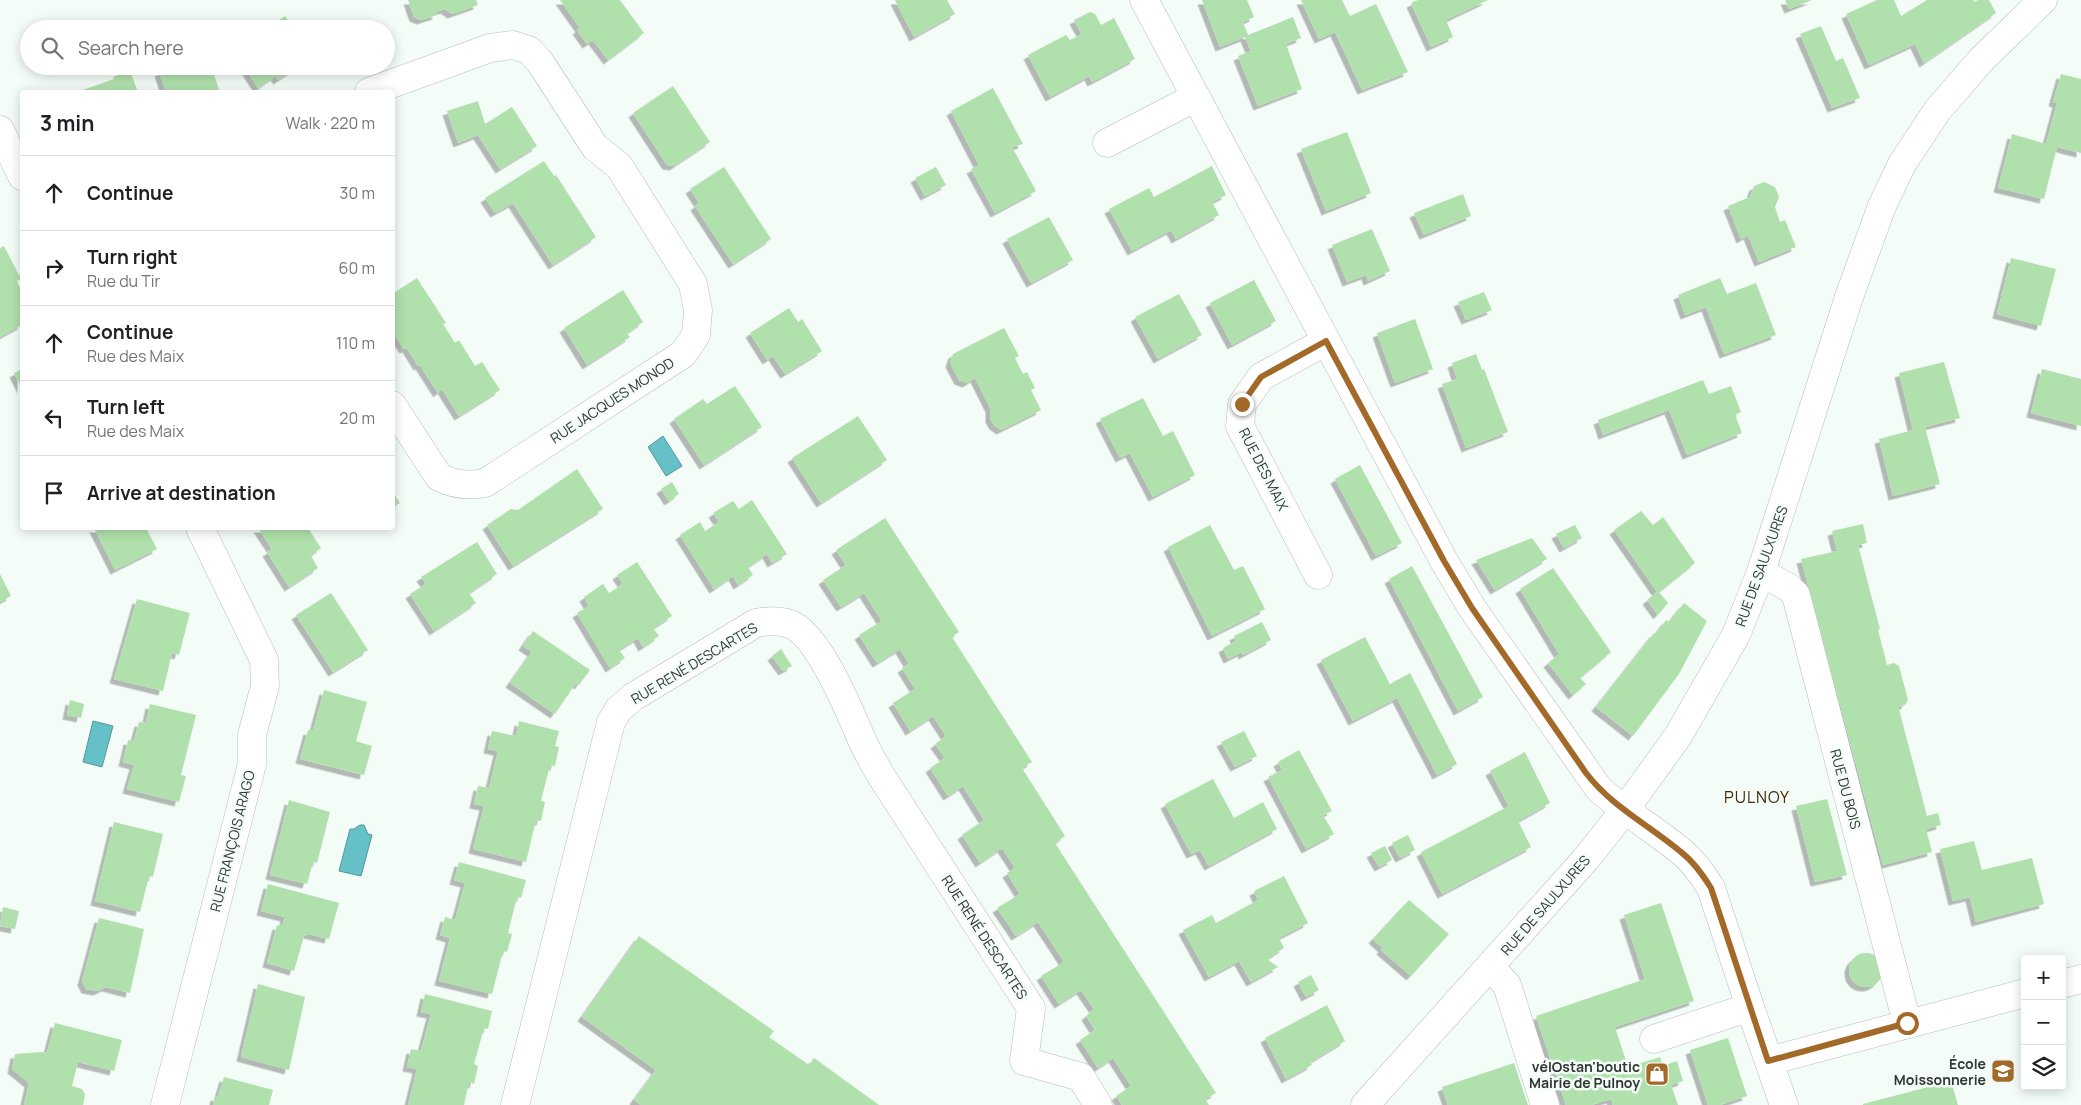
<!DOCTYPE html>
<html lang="en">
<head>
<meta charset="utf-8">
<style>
	body { margin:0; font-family:Manrope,sans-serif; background:#f2f2f2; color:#202124 }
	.controls { position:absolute; right:15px; bottom:15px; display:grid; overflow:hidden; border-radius:5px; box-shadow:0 2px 12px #0003 }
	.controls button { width:45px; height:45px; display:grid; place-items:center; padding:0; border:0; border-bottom:1px solid #e0e0e0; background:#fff; color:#202124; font:25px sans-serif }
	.stop { position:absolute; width:15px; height:15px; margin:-11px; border:4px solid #a36928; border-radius:50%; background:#fff }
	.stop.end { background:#a36928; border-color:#fff; box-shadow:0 1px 5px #0008 }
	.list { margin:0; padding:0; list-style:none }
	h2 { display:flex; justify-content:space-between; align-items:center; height:65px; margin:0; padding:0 20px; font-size:21px }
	h2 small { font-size:16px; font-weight:400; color:#757577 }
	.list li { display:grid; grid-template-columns:32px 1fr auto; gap:15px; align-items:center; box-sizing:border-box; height:75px; padding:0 20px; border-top:1px solid #e0e0e0 }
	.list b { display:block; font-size:19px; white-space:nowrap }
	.list p { margin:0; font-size:16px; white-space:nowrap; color:#757577 }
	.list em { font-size:16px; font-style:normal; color:#757577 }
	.icon { flex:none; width:28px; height:28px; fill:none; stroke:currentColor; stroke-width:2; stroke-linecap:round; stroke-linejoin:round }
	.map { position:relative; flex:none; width:2081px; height:1105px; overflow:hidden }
	.search { position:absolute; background:#fff; box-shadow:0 2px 12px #0003; left:20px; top:20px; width:375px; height:55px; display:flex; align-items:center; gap:12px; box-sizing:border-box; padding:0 18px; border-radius:28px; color:#757577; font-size:19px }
	.panel { position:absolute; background:#fff; box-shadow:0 2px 12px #0003; left:20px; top:90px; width:375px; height:440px; border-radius:5px }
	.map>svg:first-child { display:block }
	.water { fill:#65c1c7; stroke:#56979b }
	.building { fill:#b0e1ac; filter:url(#shadow) }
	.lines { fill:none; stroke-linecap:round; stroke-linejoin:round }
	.minor-casing { stroke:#b5beb9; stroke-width:29 }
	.minor { stroke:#fff; stroke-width:28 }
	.route { stroke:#a36928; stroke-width:6 }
	.labels { text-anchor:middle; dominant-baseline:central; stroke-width:5; stroke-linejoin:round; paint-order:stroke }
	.street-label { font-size:14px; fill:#323634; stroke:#f3fcf7 }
	.poi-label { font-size:14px; font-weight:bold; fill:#323634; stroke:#f3fcf7; text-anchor:end }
	.quarter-label { font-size:16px; letter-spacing:1px; fill:#442909; stroke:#f3fcf7 }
</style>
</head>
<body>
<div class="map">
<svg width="2081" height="1105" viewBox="0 0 2081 1105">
	<defs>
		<filter id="shadow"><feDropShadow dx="-4.5" dy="4.5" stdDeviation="0" flood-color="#0004"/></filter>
	</defs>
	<rect width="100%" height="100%" fill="#f3fcf7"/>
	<g class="water">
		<path d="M663 436 682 466 666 476 648 447Z"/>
		<path d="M93 721 113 726 102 767 83 762Z"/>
		<path d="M360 825H364L368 834 372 835 361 876 339 871 350 829H354Z"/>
	</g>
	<g class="building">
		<path d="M408 0H476L478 5 452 14 445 9 436 12 437 15 421 20 414 17Z"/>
		<path d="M560 0H620L644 33 608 60 593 40 587 44 577 30 580 28Z"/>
		<path d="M895 0H947L955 14 914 37Z"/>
		<path d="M1202 0H1247L1254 17 1243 22 1248 35 1293 17 1301 38 1286 44 1302 89 1258 106 1238 56 1251 51 1245 37 1220 47Z"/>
		<path d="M1301 0H1342L1350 16 1376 4 1408 72 1362 90 1335 32 1319 39Z"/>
		<path d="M1418 0H1488L1446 20 1453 37 1431 47 1411 3Z"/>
		<path d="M1785 0H1812L1789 9Z"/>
		<path d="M1877 0H1894L1901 16 1927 0H1973L1975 2 1978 0H1989L1996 13 1924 63 1915 44 1869 65 1846 14Z"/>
		<path d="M1090 12 1095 14 1101 25 1114 18 1135 59 1092 82 1089 76 1050 97 1028 55 1066 35 1070 40 1082 34 1074 20Z"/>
		<path d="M285 16 294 29H266Z"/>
		<path d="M1821 26 1836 61 1843 58 1860 98 1832 108 1800 34Z"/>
		<path d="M177 66H211L220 92H166L159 72Z"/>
		<path d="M244 66H299L278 80 275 76 258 88Z"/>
		<path d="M130 71 138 92H77L114 79 113 77Z"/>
		<path d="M2061 74 2081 79V153L2057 147 2044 199 1998 188 2012 134 2046 144 2057 103 2053 102Z"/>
		<path d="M673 86 710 142 674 166 667 165 633 113Z"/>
		<path d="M993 88 1023 144 1012 147 1036 191 995 213 971 169 979 165 951 111Z"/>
		<path d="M478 101 485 124 512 107 537 146 500 169 478 135 458 143 447 111Z"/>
		<path d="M1347 132 1371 193 1326 211 1301 149Z"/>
		<path d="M544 161 554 176 556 175 596 237 553 265 513 203 495 213 485 198Z"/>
		<path d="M1212 166 1226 195 1212 202 1219 215 1176 239 1171 230 1132 251 1109 209 1149 188 1154 197Z"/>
		<path d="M724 167 771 239 733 264 695 206 699 203 690 189Z"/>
		<path d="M936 167 946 185 925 196 915 178Z"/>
		<path d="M1764 182 1775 187 1779 197 1775 207 1780 222 1785 220 1796 247 1759 262 1748 235 1741 239 1728 206 1750 197 1754 186Z"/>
		<path d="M1463 194 1471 216 1424 235 1414 213Z"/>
		<path d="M1049 217 1073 260 1031 283 1007 239Z"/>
		<path d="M1372 229 1390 271 1368 281 1366 275 1347 282 1332 245Z"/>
		<path d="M4 246 21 279 17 281 22 293V325L0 337V248Z"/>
		<path d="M2011 258 2056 269 2041 326 1997 314Z"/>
		<path d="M417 278 446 323 443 324 455 343 459 340 475 366 482 362 500 390 459 416 442 389 438 393 420 365 418 366 407 348 404 349 395 335 392 337V294Z"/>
		<path d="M1720 278 1727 294 1756 283 1776 335 1724 354 1706 307 1685 315 1678 295Z"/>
		<path d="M1254 280 1276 321 1232 345 1210 303Z"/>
		<path d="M623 290 643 322 627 333 630 337 587 365 564 328Z"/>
		<path d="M1484 292 1492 310 1466 320 1458 302Z"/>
		<path d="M1179 294 1202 335 1158 359 1135 317Z"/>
		<path d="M789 308 798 322 802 319 822 351 785 374 773 356 767 360 750 333Z"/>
		<path d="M1415 319 1433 369 1395 383 1377 333Z"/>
		<path d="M1004 328 1019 356 1015 358 1023 374 1027 372 1035 388 1031 390 1041 410 1001 430 994 425 990 418V408L975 378 967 383 959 380 950 363 953 354Z"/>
		<path d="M1476 354 1482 370 1484 369 1508 432 1466 448 1442 384 1457 379 1452 363Z"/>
		<path d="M1944 362 1960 418 1925 427 1940 484 1893 496 1879 439 1913 430 1899 373Z"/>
		<path d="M22 369V389L14 373Z"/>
		<path d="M2042 369 2081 379V426L2031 413Z"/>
		<path d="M1703 380 1709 394 1731 386 1741 412 1735 415 1742 433 1687 455 1669 410 1603 435 1598 420Z"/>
		<path d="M735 386 762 427 704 465 674 419 703 399 707 404Z"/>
		<path d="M1143 398 1163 436 1173 431 1195 475 1153 497 1130 453 1120 458 1100 419Z"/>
		<path d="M858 416 887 460 821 503 792 458Z"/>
		<path d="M1360 465 1402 543 1376 556 1335 479Z"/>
		<path d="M577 469 603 509 513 566 487 525 511 509 518 510Z"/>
		<path d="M672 482 679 494 669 501 661 489Z"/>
		<path d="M392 491 400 503 392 508Z"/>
		<path d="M752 500 787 554 772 563 767 554 748 567 753 575 738 585 733 576 714 589 680 535 700 522 705 531 719 522 713 513 733 501 739 509Z"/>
		<path d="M1641 511 1653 525 1663 517 1695 563 1659 592 1668 603 1658 615 1647 600 1657 592 1614 530Z"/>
		<path d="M885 518 959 632 952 637 1032 762 1022 768 1065 836 1055 843 1216 1093 1205 1099 1209 1105H1122L1116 1096 1131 1086 1113 1058 1098 1068 1080 1040 1095 1030 1086 1016 1094 1009 1081 990 1059 1004 1041 976 1064 962 1061 957 1038 922 1016 936 997 908 1020 894 1007 873 1015 868 1002 848 980 863 962 835 984 820 963 786 948 796 930 768 945 758 935 744 946 736 933 716 910 731 893 703 915 689 902 668 909 664 900 649 877 663 859 635 882 621 864 593 841 607 823 580 846 565 836 550Z"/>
		<path d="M1863 524 1867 543 1858 545 1880 629 1878 630 1887 665 1894 663 1899 666 1908 700 1905 705 1898 707 1900 713 1927 816 1938 813 1941 825 1926 829 1932 852 1883 865 1801 559 1837 551 1832 531Z"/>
		<path d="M1210 525 1234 570 1243 566 1265 609 1212 636 1168 547Z"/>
		<path d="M1575 525 1582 538 1564 548 1556 534Z"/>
		<path d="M94 528H146L157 549 115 570Z"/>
		<path d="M258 528H308L321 548 311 556 318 568 289 587 267 552 272 549Z"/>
		<path d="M1532 538 1547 559 1495 590 1476 560Z"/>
		<path d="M477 542 497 574 469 593 476 603 434 631 410 594 426 584 421 577Z"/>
		<path d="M637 562 672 616 653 628 659 636 643 647 638 638 619 650 625 658 610 668 577 613 589 606 584 597 603 584 609 593 623 584 617 575Z"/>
		<path d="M1412 566 1483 697 1458 711 1389 579Z"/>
		<path d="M1553 568 1611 652 1580 678 1586 684 1573 695 1548 663 1559 654 1520 589Z"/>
		<path d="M0 574 11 596 0 602Z"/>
		<path d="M331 593 368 650 333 672 296 615Z"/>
		<path d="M137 599 190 613 179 655 172 653 163 691 114 679Z"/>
		<path d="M1684 603 1707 621 1679 674 1633 736 1596 707 1654 633 1656 634 1666 620 1669 622Z"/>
		<path d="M1262 622 1271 640 1243 655 1242 652 1228 659 1223 648 1236 641 1234 636Z"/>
		<path d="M533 631 590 670 579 685 576 683 555 714 510 683 532 652 523 646Z"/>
		<path d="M1365 637 1390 684 1410 673 1457 764 1437 775 1397 698 1353 721 1321 660Z"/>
		<path d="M781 649 792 666 783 671 772 656Z"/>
		<path d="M324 690 367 702 356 741 372 746 364 775 300 759 308 730 313 731Z"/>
		<path d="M70 700 84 704 81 718 67 715Z"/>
		<path d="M150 704 196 715 181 775 186 776 179 802 127 789 134 765 123 762 128 740 134 741 139 722 146 723Z"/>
		<path d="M519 721 559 731 555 746 559 747 555 766 550 765 541 801 545 802 541 821 536 820 526 862 473 849 484 806 474 804 478 786 489 788 498 751 488 749 492 731 516 736Z"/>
		<path d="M1244 731 1257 756 1235 767 1221 742Z"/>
		<path d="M1299 750 1332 811 1323 815 1334 834 1306 849 1268 777 1282 770 1278 762Z"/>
		<path d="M1525 752 1550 803 1518 821 1531 847 1442 894 1421 852 1509 806 1490 771Z"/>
		<path d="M1213 779 1234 818 1263 802 1277 829 1209 866 1200 850 1191 854 1165 804Z"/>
		<path d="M1827 799 1847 875 1815 882 1796 806Z"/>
		<path d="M289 800 330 812 317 863 313 862 307 884 270 875Z"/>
		<path d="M114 822 163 834 153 877 149 876 140 912 95 901Z"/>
		<path d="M1408 835 1415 850 1400 858 1392 843Z"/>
		<path d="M1974 841 1982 870 2032 858 2044 904 1976 922 1970 897 1953 901 1940 849Z"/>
		<path d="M1385 846 1392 860 1379 867 1371 853Z"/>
		<path d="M459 862 526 880 521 898 517 897 508 933 512 934 507 952 503 951 492 994 439 981 450 938 440 935 445 917 455 920 465 883 454 880Z"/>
		<path d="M1284 876 1308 923 1279 938 1284 948 1267 959 1278 967 1251 982 1239 961 1209 977 1183 930 1212 915 1216 923 1258 900 1254 891Z"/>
		<path d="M268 884 339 903 329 939 308 934 304 936 294 971 267 963 277 925 282 926 285 917 261 911Z"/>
		<path d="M1409 900 1449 934 1411 976 1381 950 1383 948 1373 939Z"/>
		<path d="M1661 903 1694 1001 1615 1027 1628 1067 1660 1057 1663 1066 1677 1061 1683 1081 1671 1085 1678 1105H1613L1611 1099 1591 1105H1566L1536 1016 1645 979 1624 915Z"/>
		<path d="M3 907 19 911 15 929 0 926Z"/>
		<path d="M99 918 144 929 130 993 106 987 98 991 86 989 82 981Z"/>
		<path d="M639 936 774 1031 769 1037 809 1065 814 1058 879 1105H641L634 1100 656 1070 582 1017Z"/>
		<circle cx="1866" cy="970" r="17"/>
		<path d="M1311 975 1319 990 1306 997 1298 982Z"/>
		<path d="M258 984 305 997 289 1070 241 1057Z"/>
		<path d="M425 994 492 1011 488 1029 484 1028 474 1064 478 1066 474 1084 469 1082 464 1105H408L417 1069 407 1067 411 1049 421 1051 431 1014 421 1012Z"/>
		<path d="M1327 1005 1345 1041 1310 1062 1312 1065 1286 1079 1265 1038Z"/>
		<path d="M55 1023 122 1040 114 1071 78 1062 72 1086 82 1089 85 1094 83 1105H24L29 1083 12 1069 15 1054 41 1052 47 1053Z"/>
		<path d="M1728 1038 1747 1096 1720 1105H1708L1690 1050Z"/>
		<path d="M1514 1063 1528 1105H1448L1442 1087Z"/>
		<path d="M224 1077 273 1090 269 1105H213L215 1096 218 1097Z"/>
		<path d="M1951 1081 1958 1105H1863V1104Z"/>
	</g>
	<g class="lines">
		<g class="minor-casing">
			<g id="minor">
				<path d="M1144 0 1444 561 1472 608 1599 789C1625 812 1655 830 1682 852 1694 862 1703 875 1711 888L1750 1007 1784 1105"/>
				<path d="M369 92 490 48 513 45 529 50 540 62 595 147 619 166 693 284 698 310 696 335 683 354 485 483C469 486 454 485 439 477L392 405"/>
				<path d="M0 130 22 176"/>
				<path d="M1107 143 1196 97"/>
				<path d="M1761 572 1789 588 1796 595 1907 1023"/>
				<path d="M1318 575 1240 426 1242 404 1261 377 1326 341"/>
				<path d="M1490 967 1507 985 1545 1105"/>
				<path d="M2062 984 2081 979"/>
				<path d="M1654 1039 1750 1007"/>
				<path d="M1769 1061 2025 993"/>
				<path d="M165 1105 252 764V735L265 686 264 660 200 528"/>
				<path d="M515 1105 611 722 619 709 633 697 756 623C767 621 779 620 790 624 819 635 850 712 862 740 867 752 874 763 880 774L1031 1008 1024 1061 1081 1077 1098 1105"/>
				<path d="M1365 1105 1585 860 1624 811 1678 736 1736 635 1761 572 1849 297 1882 206 1902 164 1937 111 1981 60 2043 0"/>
			</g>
		</g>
		<use href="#minor" class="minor"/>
	</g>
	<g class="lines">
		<path class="route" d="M1242 404 1261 377 1326 341 1444 561 1472 608 1586 773C1612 807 1649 825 1681 852 1694 862 1703 875 1711 888L1768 1061 1907 1023"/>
	</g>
	<defs>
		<g id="school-square" transform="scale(1.25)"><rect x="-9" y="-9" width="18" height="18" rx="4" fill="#a36928" stroke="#f3fcf7"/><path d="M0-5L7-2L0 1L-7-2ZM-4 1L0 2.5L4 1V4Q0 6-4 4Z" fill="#fff"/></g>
		<g id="shop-square" transform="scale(1.25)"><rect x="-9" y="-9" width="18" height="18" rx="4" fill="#a36928" stroke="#f3fcf7"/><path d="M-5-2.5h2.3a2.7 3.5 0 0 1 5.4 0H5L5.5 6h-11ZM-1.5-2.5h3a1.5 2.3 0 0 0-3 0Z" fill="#fff"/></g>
	</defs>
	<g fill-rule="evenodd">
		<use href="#school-square" x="2003" y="1071"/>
		<use href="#shop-square" x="1657" y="1074"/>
	</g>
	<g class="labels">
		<g class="street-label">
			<text transform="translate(612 400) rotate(-33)">RUE JACQUES MONOD</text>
			<text transform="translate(1264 469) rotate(63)">RUE DES MAIX</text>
			<text transform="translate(1761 566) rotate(-70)">RUE DE SAULXURES</text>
			<text transform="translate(694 663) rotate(-31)">RUE RENÉ DESCARTES</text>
			<text transform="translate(1846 789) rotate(75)">RUE DU BOIS</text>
			<text transform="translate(232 841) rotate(-76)">RUE FRANÇOIS ARAGO</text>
			<text transform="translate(1545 905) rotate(-49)">RUE DE SAULXURES</text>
			<text transform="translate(985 937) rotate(57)">RUE RENÉ DESCARTES</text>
		</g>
		<g class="poi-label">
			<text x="1986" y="1063">École<tspan x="1986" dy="16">Moissonnerie</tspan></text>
			<text x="1640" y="1066">vélOstan'boutic<tspan x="1640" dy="16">Mairie de Pulnoy</tspan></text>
		</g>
		<g class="quarter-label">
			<text x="1757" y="797">PULNOY</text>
		</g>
	</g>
</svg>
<div class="controls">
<button>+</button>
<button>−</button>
<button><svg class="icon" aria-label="layers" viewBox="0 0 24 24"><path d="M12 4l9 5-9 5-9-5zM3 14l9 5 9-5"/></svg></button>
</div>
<div class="stop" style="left:1907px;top:1023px"></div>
<div class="stop end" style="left:1242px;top:404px"></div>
<div class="search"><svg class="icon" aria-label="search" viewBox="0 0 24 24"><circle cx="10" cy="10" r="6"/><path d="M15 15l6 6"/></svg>Search here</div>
<section class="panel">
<h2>3 min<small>Walk · 220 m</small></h2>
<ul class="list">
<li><svg class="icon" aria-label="ahead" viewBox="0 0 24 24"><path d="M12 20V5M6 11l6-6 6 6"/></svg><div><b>Continue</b></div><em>30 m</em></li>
<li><svg class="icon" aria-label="right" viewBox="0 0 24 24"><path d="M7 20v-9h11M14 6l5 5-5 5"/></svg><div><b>Turn right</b><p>Rue du Tir</p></div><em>60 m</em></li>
<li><svg class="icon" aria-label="ahead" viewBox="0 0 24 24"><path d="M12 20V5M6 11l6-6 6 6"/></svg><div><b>Continue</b><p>Rue des Maix</p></div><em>110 m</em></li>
<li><svg class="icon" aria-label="left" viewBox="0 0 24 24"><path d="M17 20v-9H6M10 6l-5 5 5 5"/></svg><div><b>Turn left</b><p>Rue des Maix</p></div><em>20 m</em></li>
<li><svg class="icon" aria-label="arrive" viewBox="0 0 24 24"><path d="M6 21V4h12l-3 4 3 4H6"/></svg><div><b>Arrive at destination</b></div></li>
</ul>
</section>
</div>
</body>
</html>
